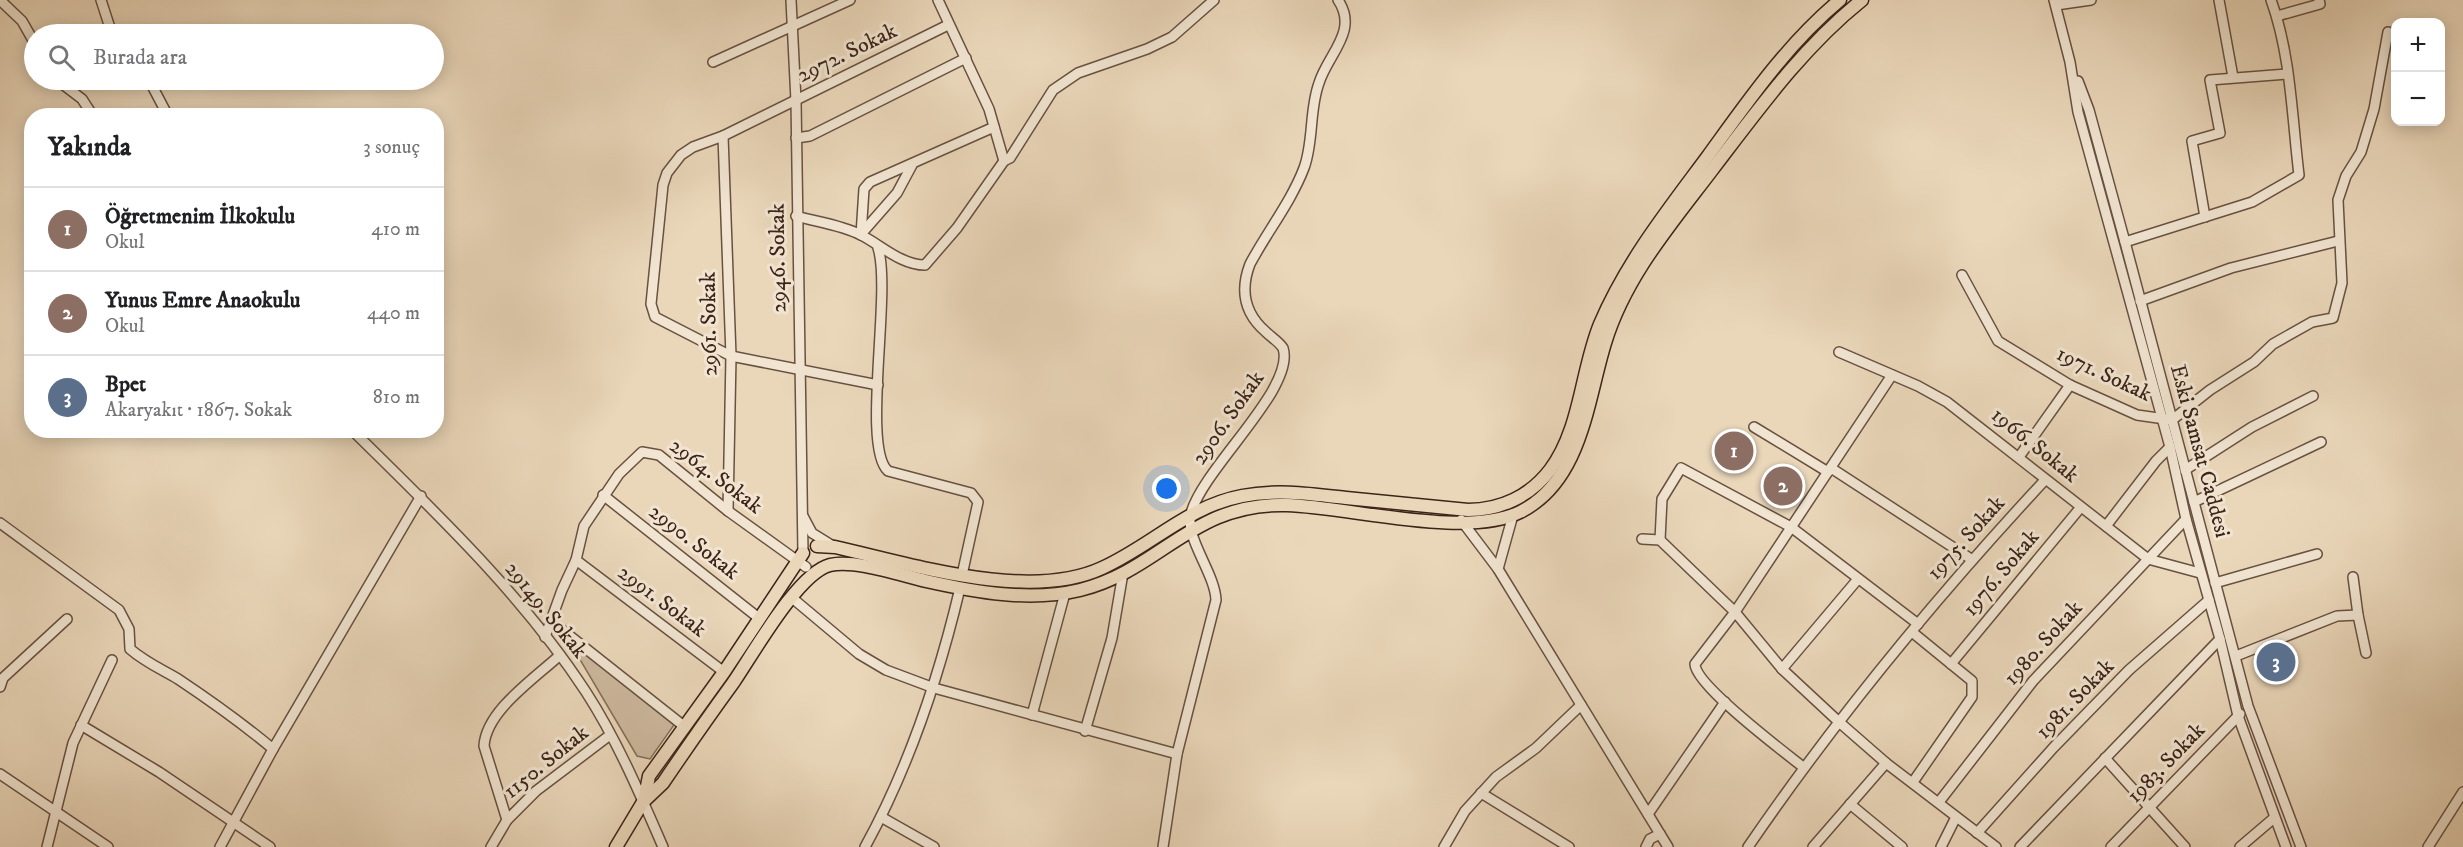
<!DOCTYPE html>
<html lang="tr">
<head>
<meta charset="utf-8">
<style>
	body { margin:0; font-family:"IM FELL DW Pica",serif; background:#f6f6f6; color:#202124 }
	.controls { position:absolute; right:18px; top:18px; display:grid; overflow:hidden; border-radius:12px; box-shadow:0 3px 15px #0003 }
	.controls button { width:54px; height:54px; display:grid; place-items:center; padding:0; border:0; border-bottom:2px solid #e0e0e0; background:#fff; color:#202124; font:30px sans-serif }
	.you { position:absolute; left:1167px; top:489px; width:21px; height:21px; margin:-15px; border:4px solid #fff; border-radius:50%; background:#1a73e8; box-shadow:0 0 0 9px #1a73e833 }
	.badge { display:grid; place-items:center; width:39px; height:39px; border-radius:50%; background:#8f2418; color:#fff; font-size:20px; font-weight:700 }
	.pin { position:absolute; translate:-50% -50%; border:3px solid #fff; box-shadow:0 2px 6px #0006 }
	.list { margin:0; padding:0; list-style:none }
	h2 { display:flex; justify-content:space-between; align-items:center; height:78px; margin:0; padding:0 24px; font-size:26px }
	h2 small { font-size:20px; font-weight:400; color:#757577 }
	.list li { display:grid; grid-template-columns:39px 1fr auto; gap:18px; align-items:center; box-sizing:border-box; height:84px; padding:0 24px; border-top:2px solid #e0e0e0 }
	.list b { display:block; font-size:22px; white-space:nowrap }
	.list p { margin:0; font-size:20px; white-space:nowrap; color:#757577 }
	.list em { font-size:20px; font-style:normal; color:#757577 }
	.icon { flex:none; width:33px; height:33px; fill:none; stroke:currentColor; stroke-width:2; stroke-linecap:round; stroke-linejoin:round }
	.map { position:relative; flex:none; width:2463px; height:847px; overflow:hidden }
	.search { position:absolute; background:#fff; box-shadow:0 3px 15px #0003; left:24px; top:24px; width:420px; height:66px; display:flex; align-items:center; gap:15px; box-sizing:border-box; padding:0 21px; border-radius:33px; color:#757577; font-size:22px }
	.panel { position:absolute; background:#fff; box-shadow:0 3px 15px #0003; left:24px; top:108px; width:420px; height:330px; border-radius:24px }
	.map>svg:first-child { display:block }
	.park { fill:#cdb99f; stroke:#856e5c; stroke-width:1.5 }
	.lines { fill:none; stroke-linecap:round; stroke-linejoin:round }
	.minor-casing { stroke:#685141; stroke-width:12 }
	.major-casing { stroke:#3d2419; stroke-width:15 }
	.minor { stroke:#f1e5d2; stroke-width:9 }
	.major { stroke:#ead7ba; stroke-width:12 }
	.labels { text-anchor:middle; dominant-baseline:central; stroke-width:6; stroke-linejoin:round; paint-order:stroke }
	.street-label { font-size:22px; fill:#3d2419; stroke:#f1e5d2 }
</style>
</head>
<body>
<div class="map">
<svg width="2463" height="847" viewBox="0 0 2463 847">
	<rect width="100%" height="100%" fill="#ead7ba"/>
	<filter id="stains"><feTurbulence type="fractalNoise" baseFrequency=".00333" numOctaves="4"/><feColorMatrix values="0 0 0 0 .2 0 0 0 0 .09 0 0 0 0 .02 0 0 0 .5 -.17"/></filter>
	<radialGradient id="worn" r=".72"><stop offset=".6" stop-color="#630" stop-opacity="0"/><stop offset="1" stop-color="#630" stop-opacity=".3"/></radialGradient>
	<path class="park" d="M574 643 674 725 650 759 637 756 572 646Z"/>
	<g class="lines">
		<g class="minor-casing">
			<g id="minor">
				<path d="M0 0 22 21 34 42"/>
				<path d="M101 0 112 34"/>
				<path d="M791 0 796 101 803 553"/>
				<path d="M938 0 989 109 1004 161"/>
				<path d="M2054 0 2070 62 2078 112 2170 447 2186 519 2220 639 2238 716 2286 847"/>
				<path d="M2219 0 2233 77"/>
				<path d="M2056 5 2091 0"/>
				<path d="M2277 16 2320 4 2319 0"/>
				<path d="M713 62 850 0"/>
				<path d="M57 80 82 99 93 116"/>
				<path d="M149 80 168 116"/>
				<path d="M2078 81 2089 110 2125 242 2248 706 2301 847"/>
				<path d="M723 136 731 356 728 511"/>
				<path d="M796 138 810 136 966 58"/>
				<path d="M796 216C817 222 842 225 861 235 881 245 901 265 925 265L957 228 1004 161 1010 158 1053 90 1078 73 1147 49 1172 37 1214 0"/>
				<path d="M2205 217 2192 141 2220 133 2210 80 2287 74"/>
				<path d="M862 233 897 193 912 165"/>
				<path d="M861 235 864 189 870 182 994 127"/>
				<path d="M2125 242 2252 202 2299 175C2292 118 2291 55 2271 0"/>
				<path d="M878 248C892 291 861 447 888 471L971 493 978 502 962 575"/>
				<path d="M1962 275 1998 341 2070 385 2137 415 2172 420 2210 390 2254 362 2273 344 2312 322 2333 318 2342 283 2338 200 2346 176 2361 152 2374 109 2388 32"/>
				<path d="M2140 301 2231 268 2338 241"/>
				<path d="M1839 352 1918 386 1947 402 2148 559 2200 573"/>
				<path d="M878 385 731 356 655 317 651 304 663 185 667 173 681 155 693 147 723 136 948 25"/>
				<path d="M1754 427 1828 472"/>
				<path d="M352 430C435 512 522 594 586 692 617 740 640 794 663 847"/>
				<path d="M2019 457 2070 385"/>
				<path d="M1831 468 1971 559"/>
				<path d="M2185 470 2252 427 2313 396"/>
				<path d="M603 495 760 619"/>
				<path d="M2194 502 2321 442"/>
				<path d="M803 516 812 533 833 546"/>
				<path d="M1461 520 1498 569 1668 847"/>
				<path d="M0 523 119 610 129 629 130 649C145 662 161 669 178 679 211 701 242 723 273 749"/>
				<path d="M2106 526 2156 461 2170 447"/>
				<path d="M1642 539 1660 540 1735 612 1782 669 1839 722 1886 763 1996 847"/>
				<path d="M1660 540 1662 499 1681 468 1791 527 1918 624"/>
				<path d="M576 560 724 672"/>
				<path d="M1498 569 1513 515"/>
				<path d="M2353 577 2358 615"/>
				<path d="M2215 583 2317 554"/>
				<path d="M791 597 859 654 886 670 934 688 1177 754"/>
				<path d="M551 621 685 727"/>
				<path d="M1912 632 1972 681V697L1913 782"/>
				<path d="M545 637 562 590 576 560 584 526 619 474 642 452 659 455 728 511 806 567"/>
				<path d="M2236 656 2337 616 2358 615 2366 653"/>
				<path d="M1951 664 2081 507"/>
				<path d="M1782 669 1858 579"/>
				<path d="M0 687 3 678 67 619"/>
				<path d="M1032 715 1065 593"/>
				<path d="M81 725 159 772 270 847"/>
				<path d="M1085 731 1112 638 1123 573"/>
				<path d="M2105 758 2185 847"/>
				<path d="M1803 767C1783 751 1695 685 1695 664L1735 612 1892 375"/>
				<path d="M0 774 108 847"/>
				<path d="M1481 793 1569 847"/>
				<path d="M1939 802 2033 681 2186 519"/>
				<path d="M1850 804 1902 847"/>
				<path d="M1648 814 1725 702"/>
				<path d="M881 817 934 847"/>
				<path d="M507 820 536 791 610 735"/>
				<path d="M1977 833 2054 747 2129 670 2209 600"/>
				<path d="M47 847 73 743 112 660"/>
				<path d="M220 847 273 749 421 496"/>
				<path d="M491 847 507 820 484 746C486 711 534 679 560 655"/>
				<path d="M865 847C909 767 939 677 960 588"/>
				<path d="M1163 847 1177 754 1216 600C1215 573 1184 537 1191 513 1204 467 1296 388 1283 348 1278 341 1271 337 1266 332 1244 313 1240 290 1250 264 1267 232 1291 202 1304 168 1314 141 1309 110 1319 83 1328 54 1359 31 1338 0"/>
				<path d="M1444 847 1465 811 1496 777 1536 748 1581 705"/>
				<path d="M1646 847 1650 839 1660 834"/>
				<path d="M1748 847C1837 717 1938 595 2045 480"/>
				<path d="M1813 847 1886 763"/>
				<path d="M1941 847 1956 817"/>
				<path d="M2020 847 2220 639"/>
				<path d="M2111 847 2240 714"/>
				<path d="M2240 847 2274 818"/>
				<path d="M2428 847 2463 792"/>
			</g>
		</g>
		<g class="major-casing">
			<g id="major">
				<path d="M817 546 835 547C911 564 1029 602 1102 568 1151 546 1188 506 1242 496 1277 489 1311 494 1346 498 1387 502 1427 506 1468 510 1501 510 1530 496 1550 470 1581 429 1581 370 1600 324 1627 261 1668 210 1708 156 1748 101 1787 44 1840 0"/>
				<path d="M644 801 649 776 724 672 803 553"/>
				<path d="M616 847 643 802 663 783C686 749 709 716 733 683 753 654 798 573 830 565 855 559 900 575 926 581 975 592 1030 602 1080 590 1161 570 1192 502 1287 505 1350 507 1466 539 1520 512 1582 481 1587 401 1605 343 1625 277 1671 224 1712 170 1758 110 1802 48 1862 0"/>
			</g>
		</g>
		<use href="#minor" class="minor"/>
		<use href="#major" class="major"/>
	</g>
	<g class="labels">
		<g class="street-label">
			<text transform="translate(847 53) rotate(-26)">2972. Sokak</text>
			<text transform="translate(778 258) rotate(-91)">2946. Sokak</text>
			<text transform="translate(709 324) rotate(-91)">2961. Sokak</text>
			<text transform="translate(2104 374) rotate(25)">1971. Sokak</text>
			<text transform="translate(1228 418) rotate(-55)">2906. Sokak</text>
			<text transform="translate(2035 445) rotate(39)">1966. Sokak</text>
			<text transform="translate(2200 451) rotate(75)">Eski Samsat Caddesi</text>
			<text transform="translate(716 476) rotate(37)">2964. Sokak</text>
			<text transform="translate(1966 538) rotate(-48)">1975. Sokak</text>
			<text transform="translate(694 542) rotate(38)">2990. Sokak</text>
			<text transform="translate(2001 573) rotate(-50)">1976. Sokak</text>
			<text transform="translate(662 601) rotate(37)">2991. Sokak</text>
			<text transform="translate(546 610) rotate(51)">29149. Sokak</text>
			<text transform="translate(2043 643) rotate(-48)">1980. Sokak</text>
			<text transform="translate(2075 699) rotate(-46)">1981. Sokak</text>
			<text transform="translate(546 762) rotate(-39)">1150. Sokak</text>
			<text transform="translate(2166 763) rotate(-46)">1983. Sokak</text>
		</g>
	</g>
	<rect width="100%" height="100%" filter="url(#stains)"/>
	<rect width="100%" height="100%" fill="url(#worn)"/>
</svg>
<div class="controls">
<button>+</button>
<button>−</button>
</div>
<div class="you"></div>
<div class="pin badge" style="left:1734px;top:451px;background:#8d6e63">1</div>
<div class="pin badge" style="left:1783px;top:486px;background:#8d6e63">2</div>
<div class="pin badge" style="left:2276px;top:662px;background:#5c6f8a">3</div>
<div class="search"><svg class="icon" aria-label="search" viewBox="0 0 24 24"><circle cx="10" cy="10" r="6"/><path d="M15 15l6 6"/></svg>Burada ara</div>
<section class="panel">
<h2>Yakında<small>3 sonuç</small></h2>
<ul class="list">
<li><span class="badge" style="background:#8d6e63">1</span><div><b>Öğretmenim İlkokulu</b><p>Okul</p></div><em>410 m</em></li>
<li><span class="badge" style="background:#8d6e63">2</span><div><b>Yunus Emre Anaokulu</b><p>Okul</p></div><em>440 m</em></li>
<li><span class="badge" style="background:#5c6f8a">3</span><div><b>Bpet</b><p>Akaryakıt · 1867. Sokak</p></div><em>810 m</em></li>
</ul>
</section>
</div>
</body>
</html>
